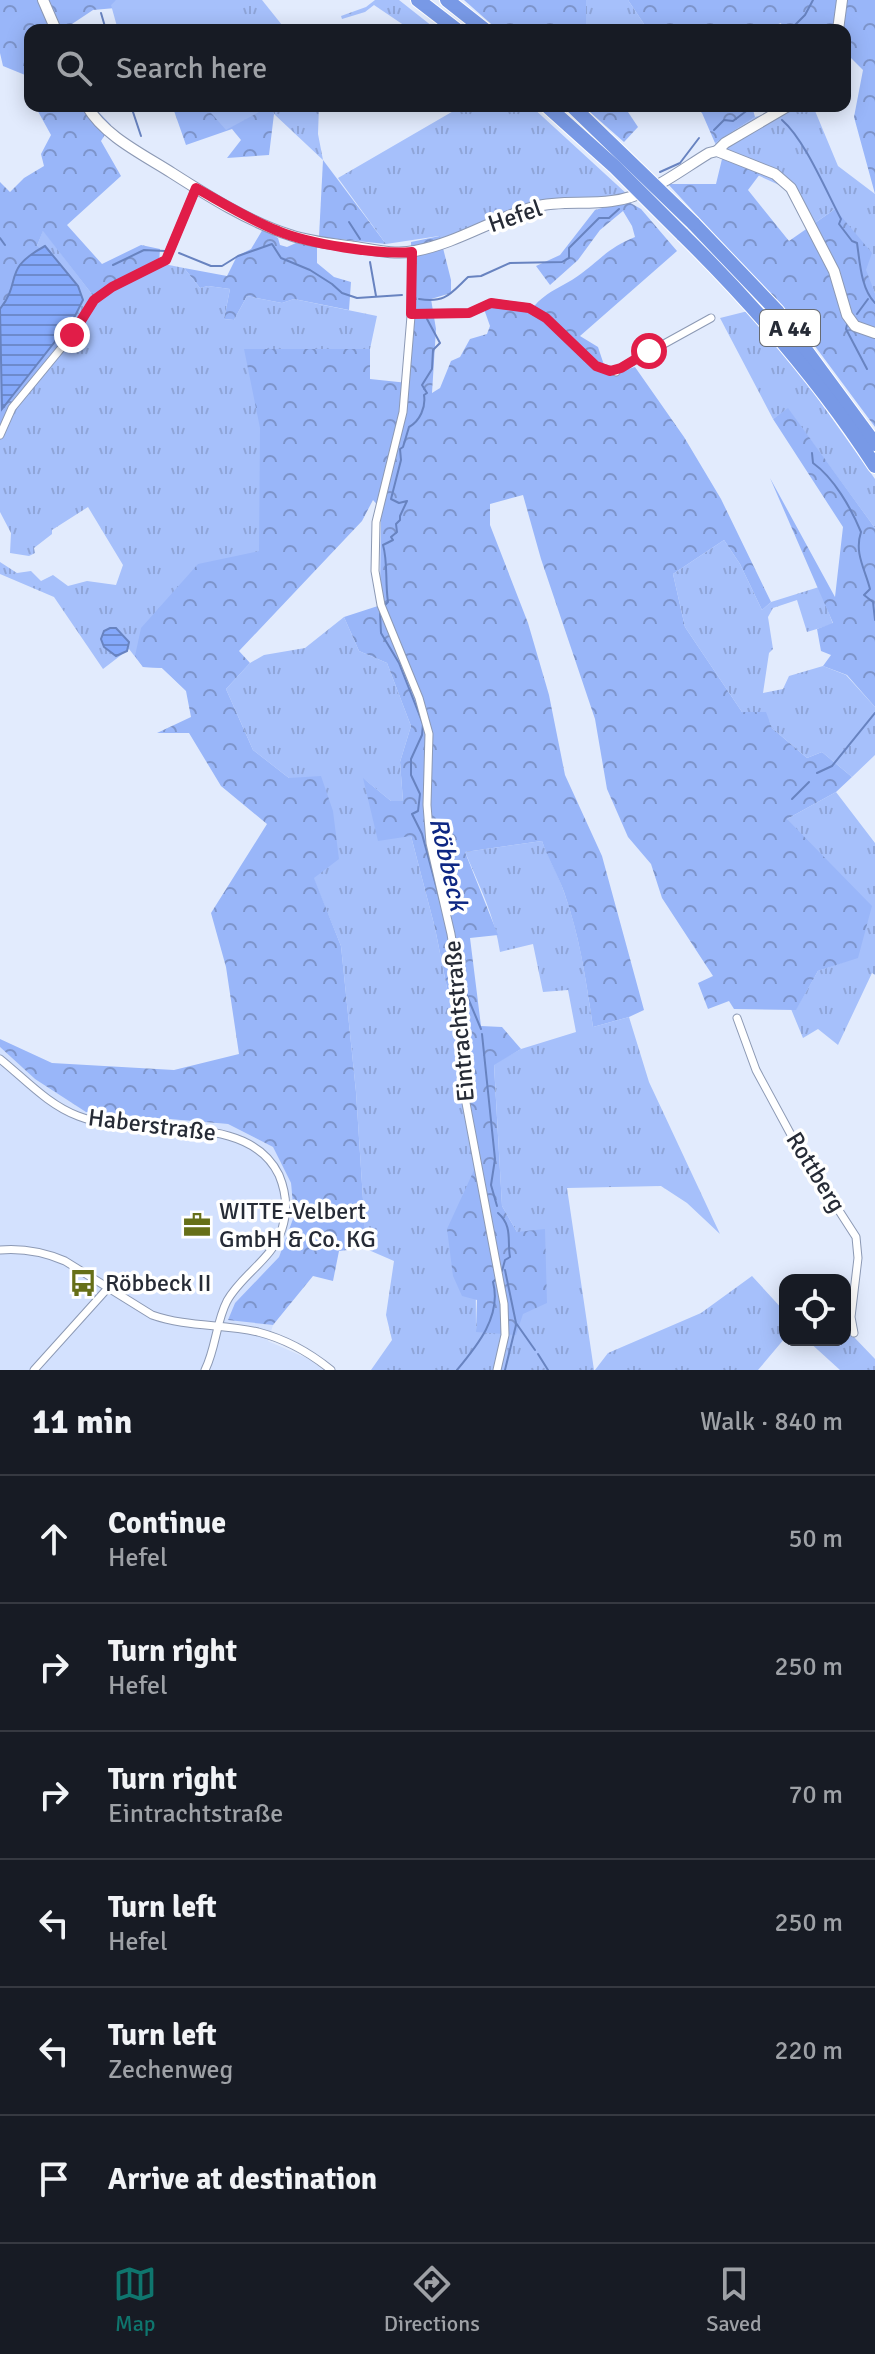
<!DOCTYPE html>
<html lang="en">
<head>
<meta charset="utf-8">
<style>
	body { margin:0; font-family:Signika,sans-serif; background:#242831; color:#f1f3f6 }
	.controls { position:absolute; right:24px; bottom:24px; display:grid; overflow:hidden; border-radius:16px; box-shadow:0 4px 20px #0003 }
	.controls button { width:72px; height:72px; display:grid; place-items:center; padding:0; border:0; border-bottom:2px solid #363941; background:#171b24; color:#f1f3f6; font:40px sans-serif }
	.stop { position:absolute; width:24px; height:24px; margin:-18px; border:6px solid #e11d48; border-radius:50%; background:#fff }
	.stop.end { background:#e11d48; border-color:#fff; box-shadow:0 2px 8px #0008 }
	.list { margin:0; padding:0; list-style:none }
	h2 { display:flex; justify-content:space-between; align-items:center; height:104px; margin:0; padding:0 32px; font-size:34px }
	h2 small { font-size:26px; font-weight:400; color:#9ea1a6 }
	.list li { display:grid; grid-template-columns:52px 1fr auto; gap:24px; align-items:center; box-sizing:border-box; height:128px; padding:0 32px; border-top:2px solid #363941 }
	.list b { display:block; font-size:30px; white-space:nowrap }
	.list p { margin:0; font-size:26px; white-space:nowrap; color:#9ea1a6 }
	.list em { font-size:26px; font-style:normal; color:#9ea1a6 }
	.icon { flex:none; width:44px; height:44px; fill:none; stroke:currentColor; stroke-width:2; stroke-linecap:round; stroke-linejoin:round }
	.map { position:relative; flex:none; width:875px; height:1370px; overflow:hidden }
	.search { position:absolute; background:#171b24; box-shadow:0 4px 20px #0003; left:24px; right:24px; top:24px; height:88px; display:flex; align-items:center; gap:20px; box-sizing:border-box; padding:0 28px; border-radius:16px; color:#9ea1a6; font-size:30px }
	.sheet { height:872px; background:#171b24 }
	nav { display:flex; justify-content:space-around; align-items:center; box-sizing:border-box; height:112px; border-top:2px solid #363941; background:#171b24; font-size:22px; color:#9ea1a6 }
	nav a { display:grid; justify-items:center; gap:4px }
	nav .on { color:#0f766e }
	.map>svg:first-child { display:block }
	.built { fill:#d3e1fe }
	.grass { fill:url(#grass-tufts) }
	.forest { fill:url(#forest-crowns) }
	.park { fill:#a6c0fb }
	.water { fill:url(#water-rules); stroke:#6883c0; stroke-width:2 }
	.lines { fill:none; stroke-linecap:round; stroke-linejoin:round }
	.stream { stroke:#6883c0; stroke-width:2 }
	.street-casing { stroke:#8c99b4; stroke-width:9 }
	.secondary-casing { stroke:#8c99b4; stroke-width:12 }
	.highway-casing { stroke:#fff; stroke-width:16 }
	.street { stroke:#fff; stroke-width:7 }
	.secondary { stroke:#fff; stroke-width:10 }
	.highway { stroke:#7899e6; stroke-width:14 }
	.highway-bridge-casing { stroke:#fff; stroke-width:16; stroke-linecap:butt }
	.highway-bridge { stroke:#7899e6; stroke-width:14 }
	.route { stroke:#e11d48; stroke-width:10 }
	.labels { text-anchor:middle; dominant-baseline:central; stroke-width:7; stroke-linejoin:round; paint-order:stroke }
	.shield { fill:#fff; stroke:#676b72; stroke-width:2 }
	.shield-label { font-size:22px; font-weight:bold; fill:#262b36 }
	.street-label { font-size:24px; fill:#262b36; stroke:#fff }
	.poi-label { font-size:24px; fill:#262b36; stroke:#fff; text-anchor:start }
	.water-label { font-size:26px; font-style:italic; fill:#0e2783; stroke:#fff }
</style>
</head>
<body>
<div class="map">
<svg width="875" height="1370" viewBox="0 0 875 1370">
	<defs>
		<pattern id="grass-tufts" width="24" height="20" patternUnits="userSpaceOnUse" patternTransform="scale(2)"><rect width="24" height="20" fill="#a6c0fb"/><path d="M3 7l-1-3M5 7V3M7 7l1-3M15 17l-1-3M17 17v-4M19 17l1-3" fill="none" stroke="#8fa5d8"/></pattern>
		<pattern id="forest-crowns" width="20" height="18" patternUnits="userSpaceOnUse" patternTransform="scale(2)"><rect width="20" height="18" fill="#99b6f9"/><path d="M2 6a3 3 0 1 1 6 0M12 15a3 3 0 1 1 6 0" fill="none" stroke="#7d94ca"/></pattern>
		<pattern id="water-rules" width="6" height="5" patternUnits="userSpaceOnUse" patternTransform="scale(2)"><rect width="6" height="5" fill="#85a9fb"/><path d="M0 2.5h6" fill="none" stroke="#6d8acc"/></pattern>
	</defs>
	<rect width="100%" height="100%" fill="#e2ebfd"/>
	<path class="built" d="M0 1047 35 1079 153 1119 228 1124 273 1147 291 1183 294 1216 279 1257 235 1303 229 1319 273 1325 268 1341 311 1360 323 1370H0Z"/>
	<g class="grass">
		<path d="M206 0H262L286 30H226Z"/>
		<path d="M375 0H399L437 30H411L374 5 365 12 342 19 341 16 366 7Z"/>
		<path d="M586 0H628L648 30H586Z"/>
		<path d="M270 106H319L318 134 323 160 274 114Z"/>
		<path d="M462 106H531L628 195 554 203 442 245 439 236 386 244 338 178Z"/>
		<path d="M794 106H813L838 166 875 194V293L835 209 809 227 788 189 722 159 715 143 755 117Z"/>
		<path d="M43 230 94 297 159 263 184 268 200 288 208 286 230 289 224 319 234 320 247 296 282 303 294 299 377 316 370 349V380L186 690 162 668 143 667 129 649 103 669 54 597 0 574V562L17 573 31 571 41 581 53 575 68 586 87 581 116 585 123 565 88 507 52 530V534L34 548 35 553 29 556 10 553 11 533 0 512V433L37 246Z"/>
		<path d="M748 311 809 386 875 479V528L788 409 773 419 720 318Z"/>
		<path d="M724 540 740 564 762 610 771 602 819 587 833 624 807 632 797 600 773 608 768 617 773 649 769 653 763 693 783 689 789 676 823 666 846 675 875 707V755L852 777 822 752 807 758 772 728 769 721 742 712 685 627 673 574Z"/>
		<path d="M344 617 359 651 387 663 411 726 400 762 403 801H391L364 779 411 836 435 928 462 1063 475 1168 476 1331 517 1232 502 1206 494 1064 521 1049 576 1032 568 990 543 992 533 944 500 952C495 917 479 885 465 852L542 841C548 858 558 874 564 892 580 936 586 981 593 1027L629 1017 649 1082 720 1234 687 1203 661 1186 567 1188 594 1370H371L392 1340 386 1315 394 1261 364 1248V1215L356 1092 341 946 313 877 289 778 253 750 226 689 250 663 264 655 305 648Z"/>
		<path d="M836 792 875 843V975L872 973 838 1045 818 1029 803 1038 791 1009H796L818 971 858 957 787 819Z"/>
		<path d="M752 1276 785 1312V1338L758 1370H595L608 1353 701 1313Z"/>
		<path d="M845 1333 852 1335 875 1359V1370H840L807 1340H845Z"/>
	</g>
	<g class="forest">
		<path d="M0 0H206L93 10 63 30H30V77L3 66 0 53Z"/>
		<path d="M464 0H586V30H498Z"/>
		<path d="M628 0H875V194L854 117 863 70 845 52V30H783L781 23 763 30H648Z"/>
		<path d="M35 106H93L111 125 101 141 121 176 67 225 102 264 141 245 160 249 159 263 94 297 43 231 37 246 47 254 68 316 66 340 8 410 0 433V182L10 192 24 178 44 166 41 154 51 135Z"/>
		<path d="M176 106H270L274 114 269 155 227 158 241 140 232 129 186 145 173 108Z"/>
		<path d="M583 106H624L638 127 624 142Z"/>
		<path d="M694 106H752L755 117 715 143 702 113Z"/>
		<path d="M722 159 760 174 748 190 789 241 835 209 872 253 866 270 875 293V427L803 330 668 184H716Z"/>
		<path d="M323 160 386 244 319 237Z"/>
		<path d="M627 201 641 209 677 251 580 336 598 347 604 365 612 374 635 367 684 437 721 499 771 602 762 610 740 564 724 540 673 574 685 627 742 712H766L772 728 807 758 822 752 852 777 836 792 787 819 872 906 858 958 818 971 796 1010 734 1009 729 1001 708 1009 698 983 713 976 662 898 651 864 628 837 607 789 595 719 541 559 523 495 490 504V525L528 623 549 695 565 775 602 856 644 1010 629 1017 593 1027C586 981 580 937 564 892 558 875 548 859 542 841L465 852 498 935 470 938 481 1026 502 1027 521 1049 494 1065 502 1206 517 1232 545 1229 547 1303 523 1314 516 1335 476 1332 477 1300 462 1296 453 1276 447 1229 475 1168 462 1063 435 928 411 836 378 841 363 778 391 801H403L400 762 411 726 387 663 359 651 344 617 384 604 380 592 381 509 373 500 362 521 239 651 250 663 226 689 253 750 289 778 321 776 333 811 339 859 314 878 341 946 356 1092 364 1215V1248L339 1251 333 1281 313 1276 273 1325 228 1320 235 1303 279 1257 294 1216 291 1183 273 1147 228 1124 86 1112 35 1079 0 1047V1039L52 1063 174 1070 239 1054 226 967 211 913 267 824 221 786 189 733H157L191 717 186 691 162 668 143 667 135 656 141 628 198 564 259 551 260 428 244 349H370V379L408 383 412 293 411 242 440 236 451 280V293L431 299 436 329 432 393 440 388 451 361 460 357 470 339 487 334 490 326 484 309 500 304 531 311C542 292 566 286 582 273 603 257 610 247 635 237L632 226 623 211 600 230 578 260 550 285 536 266 560 255 595 210Z"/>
		<path d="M263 229 278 238 280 245 287 247 296 243 317 245V263L334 277 351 282 349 310 294 299 282 303 247 296 234 320 224 319 230 289 208 286 200 288 184 268 227 276 237 256 251 249Z"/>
		<path d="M788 408 875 528V707L847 675 823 666 831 655 821 651 817 629 833 623 770 478 835 597 843 527 773 419Z"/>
	</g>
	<g class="park">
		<path d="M116 0H213L219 11 231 19 229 28 235 30H118L111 5Z"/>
		<path d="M205 106H270L226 130Z"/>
	</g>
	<g class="water">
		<path d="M45 246 78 286 83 300 75 316 2 409 0 309C23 280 1 270 45 246Z"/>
		<path d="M110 628H116L129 642 127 651 116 656 104 647 101 639 104 631Z"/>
	</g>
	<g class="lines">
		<g class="stream">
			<path d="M101 13 106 30"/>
			<path d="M790 30 805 15 813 0"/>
			<path d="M131 106 141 136"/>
			<path d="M782 120C805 140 826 191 841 219L839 224 852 241 857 243C860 263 861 289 875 303"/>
			<path d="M714 130 724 120 733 121 753 106"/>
			<path d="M660 172 680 163 699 138"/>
			<path d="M349 222 360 239"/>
			<path d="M0 238 5 245"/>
			<path d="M179 253 211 266H222L238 256 272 244 281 258 310 270 332 284 342 293 357 298 402 295"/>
			<path d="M370 262 376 296"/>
			<path d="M113 265 144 250 165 251"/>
			<path d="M419 299C446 303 450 294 468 277L481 276 510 263 562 262 569 258V248L599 218H609L619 209"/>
			<path d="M857 314 868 299"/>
			<path d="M847 325 846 329 867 369"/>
			<path d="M812 453 813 463C834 478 851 508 861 532 854 553 865 569 870 589L864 595 873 602 875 620"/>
			<path d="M383 607 388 602C385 582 388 562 383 545L393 540 391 537 397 532 396 524 400 520V516L407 501 399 503 391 499 401 460 400 449 403 447 409 427C420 421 426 407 424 395L427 393 422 385 432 369 433 350 440 343 427 319"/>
			<path d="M380 612 381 633 399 663 423 724 422 735 411 759V775L420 794 418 811 412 814 422 834 441 904"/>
			<path d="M817 773 832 766 875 713"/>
			<path d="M792 799 809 782"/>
			<path d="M454 973 456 988"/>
			<path d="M465 991 481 1029"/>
			<path d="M482 1034 495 1159 491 1185 497 1206"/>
			<path d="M498 1213C513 1226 507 1241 510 1257L505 1260 502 1271"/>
			<path d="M505 1270 516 1323 535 1350"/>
			<path d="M538 1354 548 1370"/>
			<path d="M457 1370C477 1346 502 1316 493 1282L496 1279"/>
			<path d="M505 1370 516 1325"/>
		</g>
		<g class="street-casing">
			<g id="street">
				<path d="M412 252 411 316 403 412 376 522 375 571 381 605 419 698 429 734 427 805 430 843 451 934 460 990 466 1103 504 1304 505 1335 497 1370"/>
				<path d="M411 314 469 313 491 303 529 308 546 318 596 366 616 372"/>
				<path d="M615 371 711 318"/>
				<path d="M0 435 12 408 72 335 94 300 112 287 166 260 196 188"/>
				<path d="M737 1018 756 1070 796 1144 856 1237 858 1258 851 1317 854 1333"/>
				<path d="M0 1059C25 1079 48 1105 78 1116 138 1140 247 1108 279 1175 286 1192 288 1211 282 1229 273 1259 242 1274 227 1301 216 1322 216 1348 205 1370"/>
				<path d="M0 1250C24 1248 44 1252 65 1261L152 1315C186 1327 223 1324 258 1332 285 1339 309 1352 331 1370"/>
				<path d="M34 1370 107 1289"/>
			</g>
		</g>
		<g class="secondary-casing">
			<g id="secondary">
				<path d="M43 0 56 30"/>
				<path d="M838 30 842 0"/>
				<path d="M87 106C104 136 144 155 172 173 208 196 249 222 290 235 310 242 333 244 355 247 375 250 395 255 415 251 457 243 493 219 534 207 560 200 586 205 612 201 648 197 679 171 709 153L717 151 775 174 791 188 834 271 847 315 855 326 875 333"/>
				<path d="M717 151 725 143 788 106"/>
			</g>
		</g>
		<g class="highway-casing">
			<g id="highway">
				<path d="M418 0 457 30"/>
				<path d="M447 0 485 30"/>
				<path d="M693 223 777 311 875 444"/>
				<path d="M682 234C754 305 820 381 875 466"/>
			</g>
		</g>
		<use href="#street" class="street"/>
		<use href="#secondary" class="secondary"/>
		<use href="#highway" class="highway"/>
		<g class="highway-bridge-casing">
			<g id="highway-bridge">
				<path d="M547 106 615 167 682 234"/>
				<path d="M572 106 693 223"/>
			</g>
		</g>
		<use href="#highway-bridge" class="highway-bridge"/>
	</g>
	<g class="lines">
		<path class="route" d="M72 335 94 300 112 287 166 260 196 188C223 203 250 220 278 231 309 244 379 255 412 252L411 314 469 313 491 303 529 308 546 318 596 366 610 371 621 368 649 351"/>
	</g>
	<defs>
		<g id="office-bare" transform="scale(2.16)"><path d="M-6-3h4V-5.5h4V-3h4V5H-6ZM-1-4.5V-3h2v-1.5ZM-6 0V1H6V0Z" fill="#666f17" stroke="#fff" stroke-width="2.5" paint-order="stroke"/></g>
		<g id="bus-bare" transform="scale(2.16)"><path d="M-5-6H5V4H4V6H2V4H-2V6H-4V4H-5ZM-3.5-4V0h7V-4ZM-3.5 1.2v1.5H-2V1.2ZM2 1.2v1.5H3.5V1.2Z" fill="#666f17" stroke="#fff" stroke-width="2.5" paint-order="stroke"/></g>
	</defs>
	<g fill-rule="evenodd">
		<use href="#office-bare" x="197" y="1225"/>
		<use href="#bus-bare" x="83" y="1283"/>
	</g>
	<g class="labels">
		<rect class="shield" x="760" y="310" width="60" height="36" rx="6"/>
		<g class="shield-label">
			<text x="790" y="328">A 44</text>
		</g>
		<g class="street-label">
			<text transform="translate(515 216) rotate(-19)">Hefel</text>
			<text transform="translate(459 1021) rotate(-95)">Eintrachtstraße</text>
			<text transform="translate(152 1125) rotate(7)">Haberstraße</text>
			<text transform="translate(816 1172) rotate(58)">Rottberg</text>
		</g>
		<g class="poi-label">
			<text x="219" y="1211">WITTE-Velbert<tspan x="219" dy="28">GmbH &amp; Co. KG</tspan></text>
			<text x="105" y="1283">Röbbeck II</text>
		</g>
		<g class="water-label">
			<text transform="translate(448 864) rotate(77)">Röbbeck</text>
		</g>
	</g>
</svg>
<div class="controls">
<button><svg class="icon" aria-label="locate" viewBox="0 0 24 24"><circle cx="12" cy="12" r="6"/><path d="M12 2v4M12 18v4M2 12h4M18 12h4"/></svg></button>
</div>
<div class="stop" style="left:649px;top:351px"></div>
<div class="stop end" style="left:72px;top:335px"></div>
<div class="search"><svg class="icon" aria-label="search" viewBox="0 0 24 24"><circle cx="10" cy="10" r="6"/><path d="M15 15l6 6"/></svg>Search here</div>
</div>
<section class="sheet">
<h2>11 min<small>Walk · 840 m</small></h2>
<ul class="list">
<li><svg class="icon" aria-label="ahead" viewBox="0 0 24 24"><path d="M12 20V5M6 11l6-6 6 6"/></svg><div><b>Continue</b><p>Hefel</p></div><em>50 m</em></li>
<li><svg class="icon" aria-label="right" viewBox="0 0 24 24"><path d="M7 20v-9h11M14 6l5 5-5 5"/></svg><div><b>Turn right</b><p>Hefel</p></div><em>250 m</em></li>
<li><svg class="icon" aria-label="right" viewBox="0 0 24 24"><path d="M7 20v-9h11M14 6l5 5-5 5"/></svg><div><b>Turn right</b><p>Eintrachtstraße</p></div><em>70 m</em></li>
<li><svg class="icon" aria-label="left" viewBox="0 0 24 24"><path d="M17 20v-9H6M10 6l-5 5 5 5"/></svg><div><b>Turn left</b><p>Hefel</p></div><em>250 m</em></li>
<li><svg class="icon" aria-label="left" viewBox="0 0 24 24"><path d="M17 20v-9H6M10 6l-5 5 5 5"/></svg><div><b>Turn left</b><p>Zechenweg</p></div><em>220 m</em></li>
<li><svg class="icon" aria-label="arrive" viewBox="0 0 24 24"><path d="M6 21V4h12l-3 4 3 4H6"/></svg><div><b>Arrive at destination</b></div></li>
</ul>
</section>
<nav>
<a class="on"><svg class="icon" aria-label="map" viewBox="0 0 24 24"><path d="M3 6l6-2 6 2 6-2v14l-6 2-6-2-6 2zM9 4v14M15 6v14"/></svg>Map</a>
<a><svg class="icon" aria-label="directions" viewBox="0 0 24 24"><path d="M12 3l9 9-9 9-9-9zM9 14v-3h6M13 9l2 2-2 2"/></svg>Directions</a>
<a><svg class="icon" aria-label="saved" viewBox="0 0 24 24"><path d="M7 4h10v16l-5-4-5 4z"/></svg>Saved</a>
</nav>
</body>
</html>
